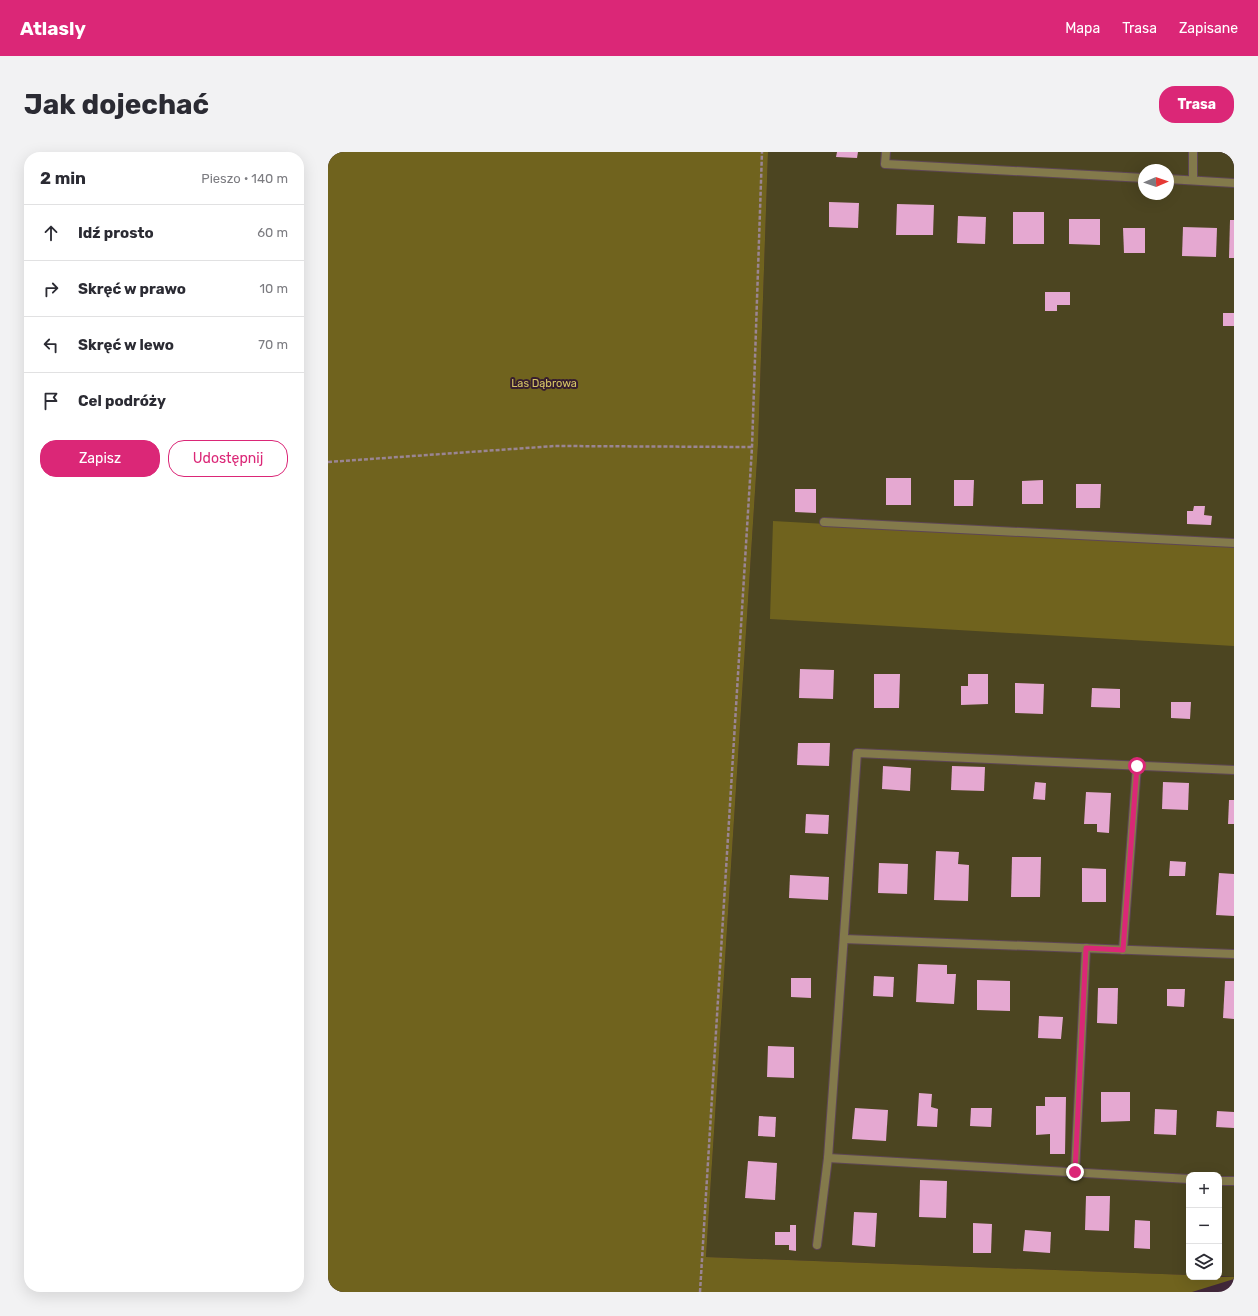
<!DOCTYPE html>
<html lang="pl">
<head>
<meta charset="utf-8">
<style>
	body { margin:0; font-family:Rubik,sans-serif; background:#f2f2f3; color:#2b2b33 }
	.controls { position:absolute; right:12px; bottom:12px; display:grid; overflow:hidden; border-radius:8px; box-shadow:0 4px 16px #0002 }
	.controls button { width:36px; height:36px; display:grid; place-items:center; padding:0; border:0; border-bottom:1px solid #e1e1e2; background:#fff; color:#2b2b33; font:20px sans-serif }
	.compass { position:absolute; left:810px; top:12px; width:36px; height:36px; border-radius:50%; background:#fff; box-shadow:0 4px 16px #0002; rotate:88deg }
	.stop { position:absolute; width:12px; height:12px; margin:-9px; border:3px solid #db2777; border-radius:50%; background:#fff }
	.stop.end { background:#db2777; border-color:#fff; box-shadow:0 1px 4px #0008 }
	.list { margin:0; padding:0; list-style:none }
	h2 { display:flex; justify-content:space-between; align-items:center; height:52px; margin:0; padding:0 16px; font-size:17px }
	h2 small { font-size:13px; font-weight:400; color:#7c7c81 }
	.list li { display:grid; grid-template-columns:26px 1fr auto; gap:12px; align-items:center; box-sizing:border-box; height:56px; padding:0 16px; border-top:1px solid #e1e1e2 }
	.list b { display:block; font-size:15px; white-space:nowrap }
	.list em { font-size:13px; font-style:normal; color:#7c7c81 }
	.actions { display:flex; gap:8px; padding:12px 16px }
	.actions a { flex:1; padding:9px 0; border:1px solid #db2777; border-radius:16px; text-align:center; font-size:14px; color:#db2777 }
	.actions .main { background:#db2777; color:#fff }
	.icon { flex:none; width:22px; height:22px; fill:none; stroke:currentColor; stroke-width:2; stroke-linecap:round; stroke-linejoin:round }
	.map { position:relative; flex:none; width:906px; height:1140px; overflow:hidden; border-radius:16px }
	header { display:flex; align-items:center; gap:24px; box-sizing:border-box; height:56px; padding:0 20px; background:#db2777; color:#fff }
	header strong { font-size:19px }
	nav { display:flex; gap:22px; margin-inline-start:auto; font-size:14px }
	.intro { display:flex; align-items:center; justify-content:space-between; box-sizing:border-box; height:96px; padding:0 24px }
	h1 { margin:0; font-size:28px }
	.button { padding:10px 18px; border-radius:16px; background:#db2777; color:#fff; font-size:14px; font-weight:700 }
	main { display:flex; gap:24px; padding:0 24px }
	aside { flex:1; background:#fff; border-radius:16px; box-shadow:0 4px 16px #0002 }
	.map>svg:first-child { display:block }
	.green { fill:#4c4521; fill-rule:evenodd }
	.forest { fill:#70631e }
	.building { fill:#e5a8d1 }
	.lines { fill:none; stroke-linecap:round; stroke-linejoin:round }
	.service-casing { stroke:#5e4656; stroke-width:10 }
	.path { stroke:#9a8593; stroke-width:2.5; stroke-dasharray:4 2; stroke-linecap:butt }
	.service { stroke:#837a4b; stroke-width:8 }
	.route { stroke:#db2777; stroke-width:5 }
	.labels { text-anchor:middle; dominant-baseline:central; stroke-width:4; stroke-linejoin:round; paint-order:stroke }
	.park-label { font-size:11px; fill:#d8c666; stroke:#371e2f }
</style>
</head>
<body>
<header>
<strong>Atlasly</strong>
<nav><a>Mapa</a><a>Trasa</a><a>Zapisane</a></nav>
</header>
<div class="intro"><h1>Jak dojechać</h1><a class="button">Trasa</a></div>
<main>
<aside>
<h2>2 min<small>Pieszo · 140 m</small></h2>
<ul class="list">
<li><svg class="icon" aria-label="ahead" viewBox="0 0 24 24"><path d="M12 20V5M6 11l6-6 6 6"/></svg><div><b>Idź prosto</b></div><em>60 m</em></li>
<li><svg class="icon" aria-label="right" viewBox="0 0 24 24"><path d="M7 20v-9h11M14 6l5 5-5 5"/></svg><div><b>Skręć w prawo</b></div><em>10 m</em></li>
<li><svg class="icon" aria-label="left" viewBox="0 0 24 24"><path d="M17 20v-9H6M10 6l-5 5 5 5"/></svg><div><b>Skręć w lewo</b></div><em>70 m</em></li>
<li><svg class="icon" aria-label="arrive" viewBox="0 0 24 24"><path d="M6 21V4h12l-3 4 3 4H6"/></svg><div><b>Cel podróży</b></div></li>
</ul>
<div class="actions"><a class="main">Zapisz</a><a>Udostępnij</a></div>
</aside>
<div class="map">
<svg width="906" height="1140" viewBox="0 0 906 1140">
	<rect width="100%" height="100%" fill="#42283a"/>
	<path class="green" d="M440 0H906V1125L891 1124V1023H861V1123L378 1105 430 293ZM816 18H840V42H816Z"/>
	<g class="forest">
		<path d="M0 0H440L430 293 378 1105 861 1123V1125H906V1127L864 1140H0Z"/>
		<path d="M445 369 906 395V494L442 467Z"/>
	</g>
	<g class="building">
		<path d="M509 0H530L529 6 508 5Z"/>
		<path d="M501 50 531 51 530 76 501 75Z"/>
		<path d="M569 52 606 53 605 83H568Z"/>
		<rect x="685" y="60" width="31" height="32"/>
		<path d="M630 64 658 65 657 92 629 91Z"/>
		<path d="M741 67H772V93L741 92Z"/>
		<path d="M902 68H906V106H901Z"/>
		<path d="M855 75 889 76 888 105 854 104Z"/>
		<path d="M795 76H817V101H796Z"/>
		<path d="M717 140H742V153H729V159H717Z"/>
		<rect x="895" y="161" width="11" height="13"/>
		<rect x="558" y="326" width="25" height="27"/>
		<path d="M626 328H646L645 354H626Z"/>
		<path d="M715 328V352H694V329Z"/>
		<path d="M748 332H773L772 356H748Z"/>
		<path d="M467 337H488V361L467 360Z"/>
		<path d="M866 354H877L876 363 884 364 883 373 859 372V359H865Z"/>
		<path d="M472 517 506 518 505 547 471 546Z"/>
		<path d="M546 522H572L571 556H546Z"/>
		<path d="M640 522H660V552L633 553V534H640Z"/>
		<path d="M687 531 716 532 715 562 687 561Z"/>
		<path d="M764 536 792 537V556L763 555Z"/>
		<path d="M843 550H863L862 567 843 566Z"/>
		<path d="M470 591H502L501 614 469 613Z"/>
		<path d="M555 614 583 616 582 639 554 637Z"/>
		<path d="M624 614 657 615 656 639 623 638Z"/>
		<path d="M707 630 718 631 717 648 705 647Z"/>
		<path d="M835 630 861 631 860 658 834 657Z"/>
		<path d="M758 640 783 641 781 681 769 680V672H756Z"/>
		<path d="M901 648H906V672H900Z"/>
		<path d="M478 662 501 663 500 682 477 681Z"/>
		<path d="M608 699 631 700 630 712 641 713 640 749 606 748Z"/>
		<path d="M684 705H713L712 745H683Z"/>
		<path d="M842 709 858 710 857 724H841Z"/>
		<path d="M551 711 580 712 579 742 550 741Z"/>
		<path d="M754 716 778 717V750H754Z"/>
		<path d="M891 721 906 722V764L888 763Z"/>
		<path d="M462 723 501 725 500 748 461 746Z"/>
		<path d="M590 812 619 813V822H628L626 852 588 850Z"/>
		<path d="M546 824 566 825 565 845 545 844Z"/>
		<path d="M463 826H483V846L463 845Z"/>
		<path d="M649 828 682 829V859L649 858Z"/>
		<path d="M897 829H906V867L895 866Z"/>
		<path d="M770 836H790L789 872 769 871Z"/>
		<path d="M839 837H857L856 855 839 854Z"/>
		<path d="M711 864 735 865 733 887 710 886Z"/>
		<path d="M440 894 466 895V926L439 925Z"/>
		<path d="M773 940H802V969L773 970Z"/>
		<path d="M591 941 604 942 603 955 610 957 609 975 589 974Z"/>
		<path d="M717 945H738L737 1002H722V982L708 983V954H717Z"/>
		<path d="M527 956 560 958 558 989 524 987Z"/>
		<path d="M643 956H664L663 975 642 974Z"/>
		<path d="M827 957 849 958 848 983 826 982Z"/>
		<path d="M889 959 906 960V976L888 975Z"/>
		<path d="M431 964 448 965 447 985 430 984Z"/>
		<path d="M420 1009 449 1011 447 1048 417 1046Z"/>
		<path d="M592 1028 619 1029 618 1066 591 1065Z"/>
		<path d="M758 1044H782L781 1079 757 1078Z"/>
		<path d="M526 1060 549 1061 547 1095 524 1093Z"/>
		<path d="M807 1068 822 1069V1097L806 1096Z"/>
		<path d="M645 1071 664 1072 663 1101H645Z"/>
		<path d="M462 1073H468V1099L461 1098V1093H447V1080H462Z"/>
		<path d="M697 1078 723 1080 722 1101 695 1099Z"/>
	</g>
	<g class="lines">
		<g class="service-casing">
			<g id="service">
				<path d="M558 0 557 12 816 26"/>
				<path d="M840 27 906 31"/>
				<path d="M865 28V0"/>
				<path d="M496 370 906 391"/>
				<path d="M516 787 906 802"/>
				<path d="M795 798 809 613"/>
				<path d="M500 1006 861 1027"/>
				<path d="M747 1020 758 796"/>
				<path d="M891 1029H906"/>
				<path d="M489 1093 500 1006 529 601 906 618"/>
			</g>
		</g>
		<g class="path">
			<path d="M0 310 227 294 424 295"/>
			<path d="M372 1140 424 295 434 0"/>
		</g>
		<use href="#service" class="service"/>
	</g>
	<g class="lines">
		<path class="route" d="M747 1020 758 796 795 798 809 614"/>
	</g>
	<g class="labels">
		<g class="park-label">
			<text x="216" y="231">Las Dąbrowa</text>
		</g>
	</g>
</svg>
<div class="controls">
<button>+</button>
<button>−</button>
<button><svg class="icon" aria-label="layers" viewBox="0 0 24 24"><path d="M12 4l9 5-9 5-9-5zM3 14l9 5 9-5"/></svg></button>
</div>
<svg class="compass" viewBox="-18 -18 36 36"><path d="M0-13l5 13h-10z" fill="#e53935"/><path d="M0 13l5-13h-10z" fill="#7c7c81"/></svg>
<div class="stop" style="left:809px;top:614px"></div>
<div class="stop end" style="left:747px;top:1020px"></div>
</div>
</main>
</body>
</html>
